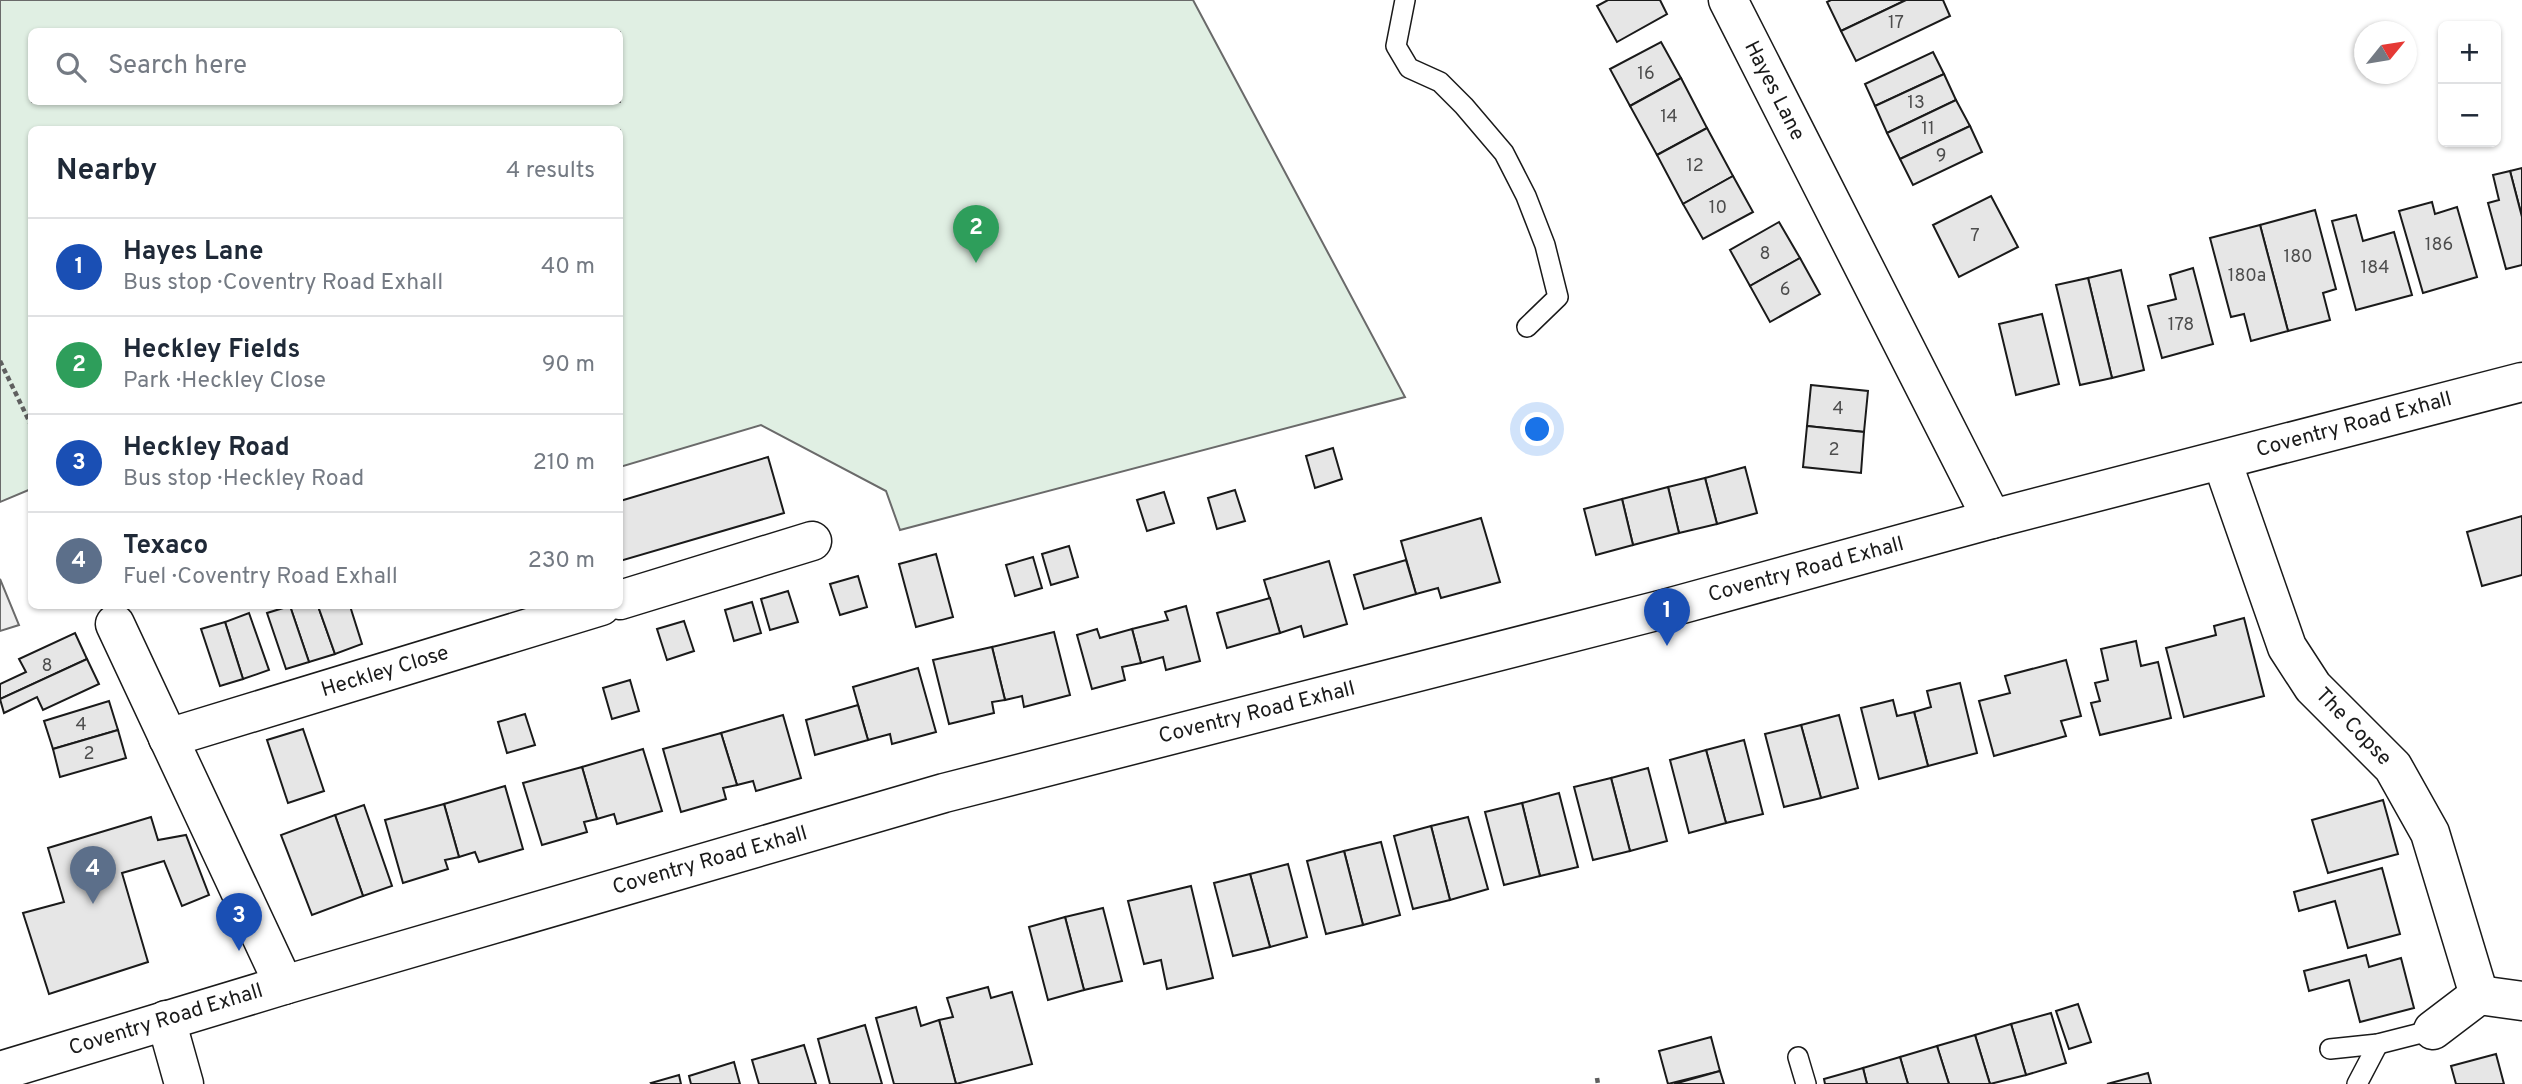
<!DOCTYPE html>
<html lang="en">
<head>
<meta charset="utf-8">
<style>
	body { margin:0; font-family:Overpass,sans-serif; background:#f6f6f7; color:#1f2937 }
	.controls { position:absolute; right:21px; top:21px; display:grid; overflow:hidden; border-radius:10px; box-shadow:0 2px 5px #0004 }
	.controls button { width:63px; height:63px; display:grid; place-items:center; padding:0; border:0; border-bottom:2px solid #e0e1e3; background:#fff; color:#1f2937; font:35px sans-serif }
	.compass { position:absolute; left:2354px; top:21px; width:63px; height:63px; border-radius:50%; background:#fff; box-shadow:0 2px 5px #0004; rotate:60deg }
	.you { position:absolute; left:1538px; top:430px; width:24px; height:24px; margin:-18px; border:5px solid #fff; border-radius:50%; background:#1a73e8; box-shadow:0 0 0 10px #1a73e833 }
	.badge { display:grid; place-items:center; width:46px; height:46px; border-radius:50%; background:#0b8043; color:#fff; font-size:23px; font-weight:700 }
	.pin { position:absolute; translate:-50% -58px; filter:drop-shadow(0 2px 4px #0008) }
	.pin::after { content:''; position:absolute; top:37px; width:24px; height:21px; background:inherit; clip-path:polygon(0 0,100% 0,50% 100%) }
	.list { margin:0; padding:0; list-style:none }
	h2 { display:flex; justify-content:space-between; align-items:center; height:91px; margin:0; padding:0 28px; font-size:30px }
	h2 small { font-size:23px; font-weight:400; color:#747a83 }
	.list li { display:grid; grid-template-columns:46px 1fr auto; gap:21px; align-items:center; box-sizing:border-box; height:98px; padding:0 28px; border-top:2px solid #e0e1e3 }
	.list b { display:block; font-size:26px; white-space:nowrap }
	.list p { margin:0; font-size:23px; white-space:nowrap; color:#747a83 }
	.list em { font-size:23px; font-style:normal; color:#747a83 }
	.icon { flex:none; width:38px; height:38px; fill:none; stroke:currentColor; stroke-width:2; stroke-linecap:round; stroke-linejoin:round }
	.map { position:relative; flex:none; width:2522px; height:1084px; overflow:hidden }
	.search { position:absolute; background:#fff; box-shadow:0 2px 5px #0004; left:28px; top:28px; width:595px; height:77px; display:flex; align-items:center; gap:18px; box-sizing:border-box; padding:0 24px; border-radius:10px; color:#747a83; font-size:26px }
	.panel { position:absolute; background:#fff; box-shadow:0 2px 5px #0004; left:28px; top:126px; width:595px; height:483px; border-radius:10px }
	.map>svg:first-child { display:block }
	.green { fill:#e0efe3; stroke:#6a6a6a; stroke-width:2; fill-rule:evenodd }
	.parking { fill:#ededed; stroke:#6a6a6a; stroke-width:2 }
	.building { fill:#e6e6e6; stroke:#1a1a1a; stroke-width:2 }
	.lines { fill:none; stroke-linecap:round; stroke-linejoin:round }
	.lane-casing { stroke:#1a1a1a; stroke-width:22 }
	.street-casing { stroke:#1a1a1a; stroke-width:41 }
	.secondary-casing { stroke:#1a1a1a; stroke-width:41 }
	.path { stroke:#5f5f5f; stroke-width:4.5; stroke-dasharray:5 3.5; stroke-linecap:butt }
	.lane { stroke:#fff; stroke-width:19 }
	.street { stroke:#fff; stroke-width:38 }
	.secondary { stroke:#fff; stroke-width:38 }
	.labels { text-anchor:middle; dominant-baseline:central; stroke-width:5; stroke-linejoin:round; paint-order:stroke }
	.number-label { font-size:18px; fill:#4d4d4d }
	.street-label { font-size:21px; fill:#1a1a1a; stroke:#fff }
</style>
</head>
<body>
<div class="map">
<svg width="2522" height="1084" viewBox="0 0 2522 1084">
	<rect width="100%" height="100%" fill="#fff"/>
	<path class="green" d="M0 0H1193L1405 397 900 530 886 491 761 425 620 467V130H32L31 489 0 502ZM32 32H620V102H32Z"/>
	<path class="parking" d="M0 579 19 625 0 631Z"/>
	<g class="building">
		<path d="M1608 0H1660L1667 14 1617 42 1597 6Z"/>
		<path d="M1831 0H1906L1841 31 1827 2Z"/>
		<path d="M1906 0H1943L1950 16 1856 61 1841 31Z"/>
		<path d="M1661 42 1681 78 1630 106 1610 69Z"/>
		<path d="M1933 52 1944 74 1875 106 1865 84Z"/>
		<path d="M1944 74 1956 100 1887 133 1875 106Z"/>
		<path d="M1681 78 1707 128 1657 155 1630 106Z"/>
		<path d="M1956 100 1970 126 1900 159 1887 133Z"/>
		<path d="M1970 126 1982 152 1913 185 1900 159Z"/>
		<path d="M1707 128 1733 176 1683 204 1657 155Z"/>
		<path d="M2522 168V217L2510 171Z"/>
		<path d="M2510 171 2522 217V265L2506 269 2488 203 2499 200 2493 175Z"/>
		<path d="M1733 176 1753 212 1703 239 1683 204Z"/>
		<path d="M1991 196 2018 247 1959 277 1933 225Z"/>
		<path d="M2432 202 2435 214 2457 207 2477 277 2423 293 2399 211Z"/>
		<path d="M2315 210 2336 289 2323 293 2330 320 2288 331 2260 225Z"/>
		<path d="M2356 215 2363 241 2394 232 2412 295 2356 310 2332 221Z"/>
		<path d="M1779 222 1800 258 1750 286 1730 250Z"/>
		<path d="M2260 225 2288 331 2251 341 2244 314 2231 317 2210 238Z"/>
		<path d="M1800 258 1820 294 1770 322 1750 286Z"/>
		<path d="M2193 268 2213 344 2162 358 2148 306 2176 299 2170 275Z"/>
		<path d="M2121 270 2144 370 2112 378 2088 278Z"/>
		<path d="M2088 278 2112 378 2080 385 2056 285Z"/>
		<path d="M2042 314 2059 384 2016 395 1999 324Z"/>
		<path d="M1811 385 1868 391 1864 432 1807 426Z"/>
		<path d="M1807 426 1864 432 1861 473 1803 467Z"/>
		<path d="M1333 448 1342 479 1315 488 1306 456Z"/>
		<path d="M768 457 784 513 620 561V501Z"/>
		<path d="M1745 467 1757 513 1717 524 1705 478Z"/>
		<path d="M1705 478 1717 524 1679 533 1668 487Z"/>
		<path d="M1668 487 1679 533 1633 545 1622 499Z"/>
		<path d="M1235 490 1245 521 1217 529 1208 498Z"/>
		<path d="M1164 492 1174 523 1147 531 1137 500Z"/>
		<path d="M1622 499 1633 545 1596 555 1584 509Z"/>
		<path d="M2522 516V575L2482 586 2467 532Z"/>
		<path d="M1481 518 1500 582 1441 598 1438 588 1416 594 1401 541Z"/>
		<path d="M1069 546 1078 577 1051 585 1042 554Z"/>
		<path d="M936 554 953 617 916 627 899 564Z"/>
		<path d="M1033 557 1042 588 1015 596 1006 565Z"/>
		<path d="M1406 560 1416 594 1364 609 1354 575Z"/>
		<path d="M1329 561 1347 624 1304 637 1301 626 1280 633 1264 580Z"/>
		<path d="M858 576 867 607 840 615 830 584Z"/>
		<path d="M788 591 798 622 770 630 761 599Z"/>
		<path d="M1270 598 1280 633 1227 648 1217 613Z"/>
		<path d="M752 602 761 633 734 641 725 610Z"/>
		<path d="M290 606H318L335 654 309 662Z"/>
		<path d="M290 606 309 662 286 669 267 613Z"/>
		<path d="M318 606H350L362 644 335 654Z"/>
		<path d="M1186 606 1200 661 1166 670 1163 657 1141 663 1132 629 1168 620 1165 612Z"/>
		<path d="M249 613 269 670 243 679 225 622Z"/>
		<path d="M2244 618 2264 696 2184 717 2166 648 2216 635 2214 626Z"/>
		<path d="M684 621 694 651 667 660 657 629Z"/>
		<path d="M225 622 243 679 220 686 201 629Z"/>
		<path d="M1097 629 1100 638 1132 629 1141 663 1122 667 1125 680 1092 689 1077 635Z"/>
		<path d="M1054 632 1070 695 1024 707 1022 696 1005 700 992 647Z"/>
		<path d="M75 633 87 659 0 699V684L26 672 19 659Z"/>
		<path d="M2136 641 2141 666 2158 662 2171 718 2100 735 2091 703 2100 701 2095 683 2108 680 2101 649Z"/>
		<path d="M992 647 1005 700 992 702 994 713 949 724 933 660Z"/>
		<path d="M87 659 99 684 43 710 37 697 4 713 0 699Z"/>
		<path d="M2066 660 2081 716 2061 721 2066 736 1994 756 1979 701 2010 693 2005 676Z"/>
		<path d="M918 668 936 732 892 744 890 734 868 740 853 687Z"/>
		<path d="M630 680 639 711 612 719 603 688Z"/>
		<path d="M1960 683 1977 753 1928 766 1914 712 1931 707 1927 691Z"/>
		<path d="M1893 700 1897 716 1914 712 1928 766 1879 779 1861 708Z"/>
		<path d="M109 701 118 730 53 749 44 721Z"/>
		<path d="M858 705 868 740 815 755 806 720Z"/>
		<path d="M525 714 535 745 507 753 498 722Z"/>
		<path d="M783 715 801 778 756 791 753 781 737 785 721 733Z"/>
		<path d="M1839 715 1858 788 1821 798 1801 725Z"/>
		<path d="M1801 725 1821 798 1784 807 1765 734Z"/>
		<path d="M303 729 324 791 288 803 267 740Z"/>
		<path d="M118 730 126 758 60 777 53 749Z"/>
		<path d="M721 733 737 785 723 788 726 799 681 812 663 749Z"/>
		<path d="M1744 740 1763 814 1726 823 1706 750Z"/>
		<path d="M643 749 662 811 617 824 614 814 597 819 582 767Z"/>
		<path d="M1706 750 1726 823 1689 833 1670 760Z"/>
		<path d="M582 767 597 819 584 822 587 832 542 845 523 783Z"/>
		<path d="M1648 768 1667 841 1630 851 1611 778Z"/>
		<path d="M1611 778 1630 851 1593 860 1574 787Z"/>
		<path d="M505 786 523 849 479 862 475 852 459 857 444 804Z"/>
		<path d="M1559 793 1578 867 1540 876 1522 803Z"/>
		<path d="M2383 800 2398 854 2328 873 2312 820Z"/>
		<path d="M1522 803 1540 876 1504 885 1485 812Z"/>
		<path d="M444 804 459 857 445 860 448 869 403 883 385 820Z"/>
		<path d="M364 805 392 886 363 896 335 815Z"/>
		<path d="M335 815 363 896 312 915 281 835Z"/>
		<path d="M151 817 158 840 186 835 209 895 182 906 164 861 122 873 148 962 49 994 23 913 64 902 48 848Z"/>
		<path d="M1468 817 1488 889 1450 900 1431 826Z"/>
		<path d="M1431 826 1450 900 1413 909 1394 836Z"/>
		<path d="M1381 842 1400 915 1363 925 1344 851Z"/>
		<path d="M1344 851 1363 925 1326 934 1307 861Z"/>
		<path d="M1288 864 1307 937 1270 947 1250 874Z"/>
		<path d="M2382 868 2400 934 2348 948 2335 901 2299 911 2294 892Z"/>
		<path d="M1250 874 1270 947 1233 956 1214 883Z"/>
		<path d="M1191 886 1213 978 1167 989 1161 960 1144 964 1128 901Z"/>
		<path d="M1103 908 1122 981 1084 990 1065 917Z"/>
		<path d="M1065 917 1084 990 1048 1000 1029 927Z"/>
		<path d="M2366 955 2369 967 2401 958 2414 1008 2360 1022 2349 980 2309 991 2304 971Z"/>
		<path d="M988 987 991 998 1012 992 1032 1064 956 1084 939 1020 953 1017 947 998Z"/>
		<path d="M2078 1004 2091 1042 2069 1049 2056 1011Z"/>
		<path d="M916 1007 921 1026 939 1020 956 1084H894L876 1018Z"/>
		<path d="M2051 1013 2066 1063 2026 1075 2011 1024Z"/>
		<path d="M2011 1024 2026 1075 1990 1084 1975 1035Z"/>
		<path d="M865 1025 882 1084H830L818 1039Z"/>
		<path d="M1975 1035 1990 1084H1949L1937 1046Z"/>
		<path d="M1711 1037 1720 1071 1668 1084 1659 1051Z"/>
		<path d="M804 1045 816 1084H759L752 1060Z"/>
		<path d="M1937 1046 1949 1084H1908L1900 1057Z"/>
		<path d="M2496 1054 2504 1084H2456L2451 1066Z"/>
		<path d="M1900 1057 1908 1084H1867L1863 1068Z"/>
		<path d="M734 1062 740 1084H691L689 1076Z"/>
		<path d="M1863 1068 1867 1084H1825L1824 1079Z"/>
		<path d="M1720 1071 1724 1084H1674Z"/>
		<path d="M2148 1073 2151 1084H2107Z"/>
		<path d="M679 1075 681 1084H652L651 1083Z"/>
	</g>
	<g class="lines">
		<g class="lane-casing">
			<g id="lane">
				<path d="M1405 0 1396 46 1409 68 1440 82 1464 106 1504 153 1526 196 1545 245 1558 297 1527 327"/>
				<path d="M2330 1049 2378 1044 2433 1030"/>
				<path d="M1798 1057 1806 1084"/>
				<path d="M2357 1084 2378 1044"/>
			</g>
		</g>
		<g class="street-casing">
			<g id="street">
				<path d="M1728 0 1992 519"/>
				<path d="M2222 461 2287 647 2313 687 2393 767 2430 833 2479 995"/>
				<path d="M620 600 812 541"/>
				<path d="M115 624 284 985"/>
				<path d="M168 738 601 606"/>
				<path d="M166 1020 184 1084"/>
				<path d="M2433 1030 2479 995 2522 1001"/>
			</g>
		</g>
		<g class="secondary-casing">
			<path id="secondary" d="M0 1071 284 985 944 793 1664 609 1992 519 2522 382"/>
		</g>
		<g class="path">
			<path d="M0 361 32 427"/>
			<path d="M1597 1078 1598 1084"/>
		</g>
		<use href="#lane" class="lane"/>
		<use href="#street" class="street"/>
		<use href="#secondary" class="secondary"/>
	</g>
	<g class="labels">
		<g class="number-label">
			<text x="1896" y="23">17</text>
			<text x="1646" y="74">16</text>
			<text x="1916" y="103">13</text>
			<text x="1669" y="117">14</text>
			<text x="1928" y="129">11</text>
			<text x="1941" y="156">9</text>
			<text x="1695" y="166">12</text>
			<text x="1718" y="208">10</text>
			<text x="1975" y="236">7</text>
			<text x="2439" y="245">186</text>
			<text x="1765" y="254">8</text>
			<text x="2298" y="257">180</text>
			<text x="2375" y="268">184</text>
			<text x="2247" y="276">180a</text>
			<text x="1785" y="290">6</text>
			<text x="2181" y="325">178</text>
			<text x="1838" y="409">4</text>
			<text x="1834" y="450">2</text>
			<text x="47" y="666">8</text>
			<text x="81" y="725">4</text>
			<text x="89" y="754">2</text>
		</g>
		<g class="street-label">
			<text transform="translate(1774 91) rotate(63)">Hayes Lane</text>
			<text transform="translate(2354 425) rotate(-15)">Coventry Road Exhall</text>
			<text transform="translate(1806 570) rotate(-15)">Coventry Road Exhall</text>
			<text transform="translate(385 672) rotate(-17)">Heckley Close</text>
			<text transform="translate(1257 713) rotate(-14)">Coventry Road Exhall</text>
			<text transform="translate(2353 727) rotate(46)">The Copse</text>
			<text transform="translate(710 861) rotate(-16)">Coventry Road Exhall</text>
			<text transform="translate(166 1020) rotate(-17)">Coventry Road Exhall</text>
		</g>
	</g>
</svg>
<div class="controls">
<button>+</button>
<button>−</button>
</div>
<svg class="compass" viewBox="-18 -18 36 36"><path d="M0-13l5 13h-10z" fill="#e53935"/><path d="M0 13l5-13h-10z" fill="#747a83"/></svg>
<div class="you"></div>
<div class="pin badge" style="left:1667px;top:646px;background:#1a4fb4">1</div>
<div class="pin badge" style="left:976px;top:263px;background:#2e9e5b">2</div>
<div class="pin badge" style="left:239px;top:951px;background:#1a4fb4">3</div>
<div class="pin badge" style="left:93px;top:904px;background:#5c6f8a">4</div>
<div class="search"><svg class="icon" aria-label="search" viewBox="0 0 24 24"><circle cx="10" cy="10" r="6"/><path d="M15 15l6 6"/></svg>Search here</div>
<section class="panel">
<h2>Nearby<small>4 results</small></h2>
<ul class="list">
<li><span class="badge" style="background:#1a4fb4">1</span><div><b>Hayes Lane</b><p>Bus stop · Coventry Road Exhall</p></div><em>40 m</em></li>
<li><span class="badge" style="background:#2e9e5b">2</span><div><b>Heckley Fields</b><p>Park · Heckley Close</p></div><em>90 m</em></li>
<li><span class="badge" style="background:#1a4fb4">3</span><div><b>Heckley Road</b><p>Bus stop · Heckley Road</p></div><em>210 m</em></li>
<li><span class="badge" style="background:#5c6f8a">4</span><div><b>Texaco</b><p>Fuel · Coventry Road Exhall</p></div><em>230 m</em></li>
</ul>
</section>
</div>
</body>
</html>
